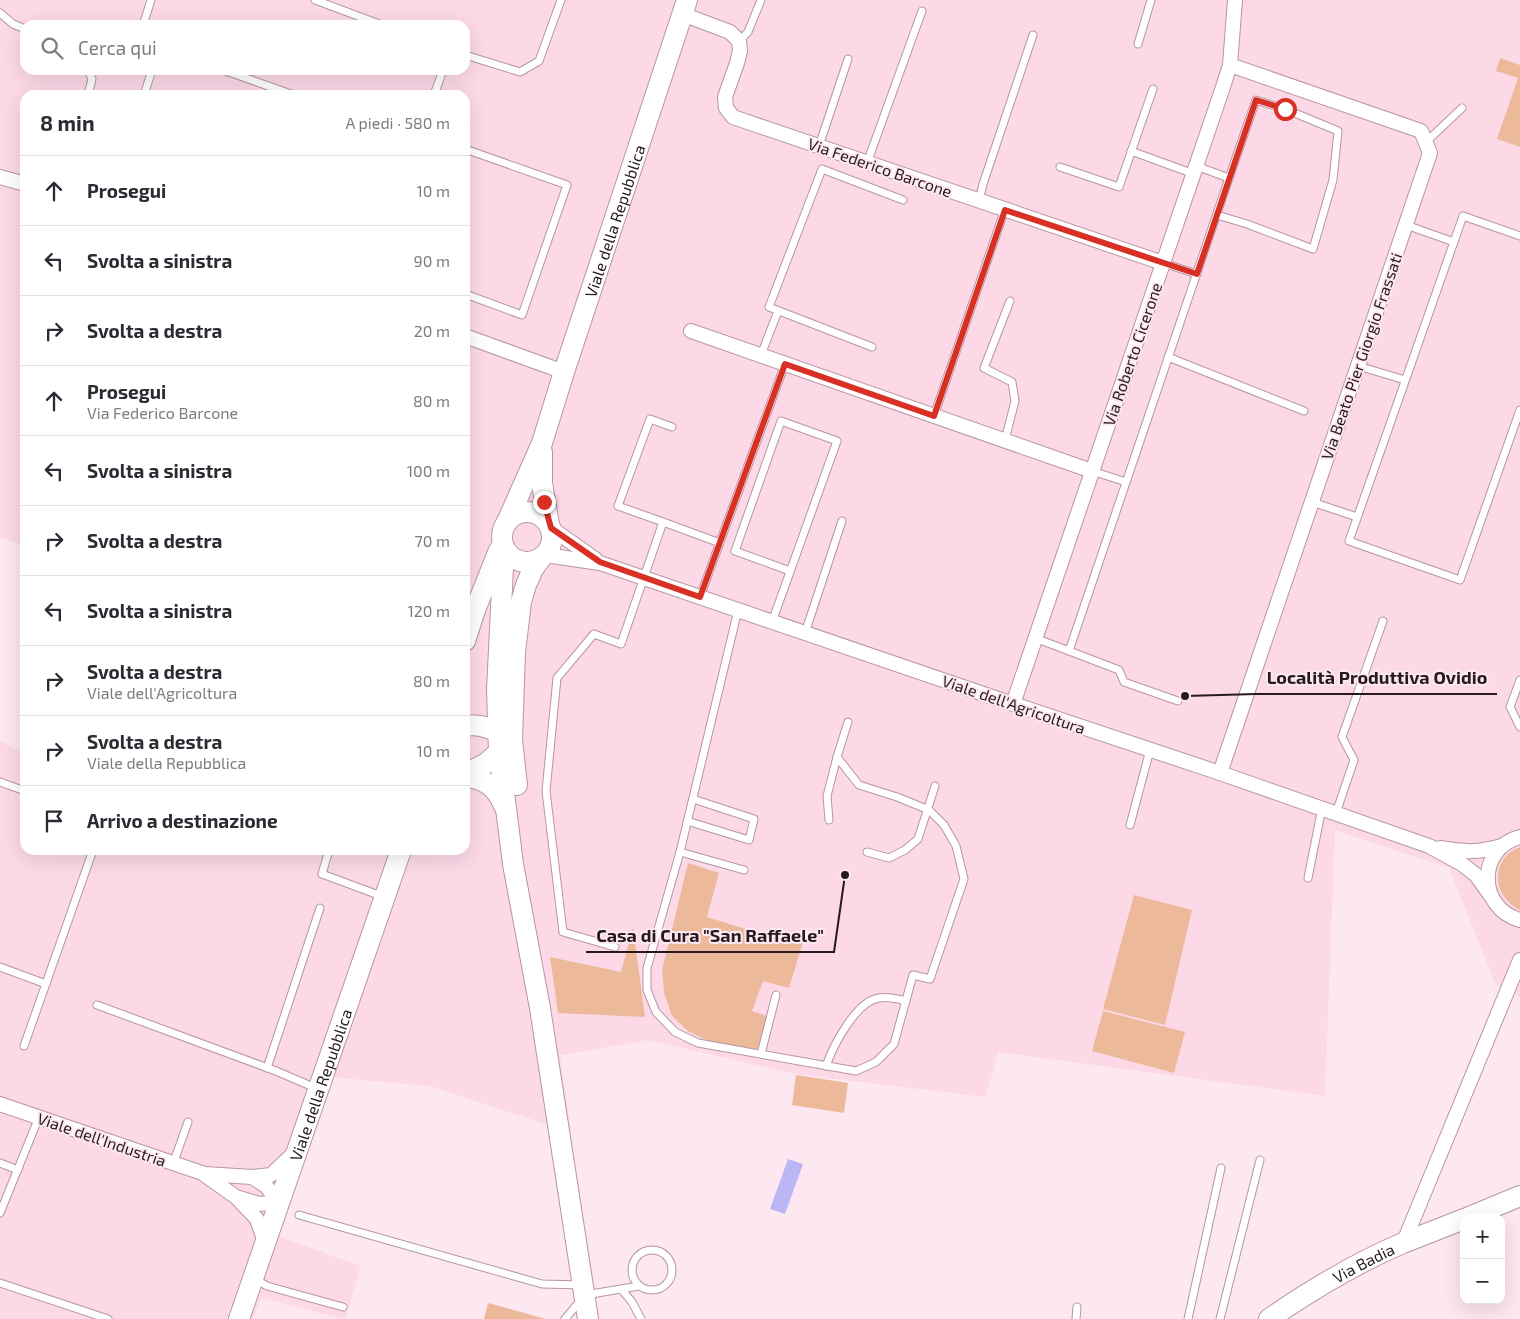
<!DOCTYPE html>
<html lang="it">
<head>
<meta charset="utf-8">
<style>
	body { margin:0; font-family:"Exo 2",sans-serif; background:#f7f7f7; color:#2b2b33 }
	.controls { position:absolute; right:15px; bottom:15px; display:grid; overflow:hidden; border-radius:10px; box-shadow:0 5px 20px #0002 }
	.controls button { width:45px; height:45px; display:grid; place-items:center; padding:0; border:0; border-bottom:1px solid #e1e1e2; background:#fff; color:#2b2b33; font:25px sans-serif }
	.stop { position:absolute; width:15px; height:15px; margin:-11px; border:4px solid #d93025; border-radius:50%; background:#fff }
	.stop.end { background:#d93025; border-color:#fff; box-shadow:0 1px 5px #0008 }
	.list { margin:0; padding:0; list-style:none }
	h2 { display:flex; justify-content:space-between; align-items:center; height:65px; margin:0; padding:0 20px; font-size:21px }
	h2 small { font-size:16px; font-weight:400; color:#7c7c81 }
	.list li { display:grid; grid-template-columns:32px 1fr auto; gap:15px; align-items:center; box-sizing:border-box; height:70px; padding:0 20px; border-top:1px solid #e1e1e2 }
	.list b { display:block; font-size:19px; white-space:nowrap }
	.list p { margin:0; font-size:16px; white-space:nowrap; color:#7c7c81 }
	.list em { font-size:16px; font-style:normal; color:#7c7c81 }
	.icon { flex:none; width:28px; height:28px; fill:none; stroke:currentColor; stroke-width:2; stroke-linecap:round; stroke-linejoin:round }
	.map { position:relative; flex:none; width:1520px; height:1319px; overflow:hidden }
	.search { position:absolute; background:#fff; box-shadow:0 5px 20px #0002; left:20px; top:20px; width:450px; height:55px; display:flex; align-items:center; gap:12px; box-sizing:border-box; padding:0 18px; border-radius:15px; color:#7c7c81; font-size:19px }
	.panel { position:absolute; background:#fff; box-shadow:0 5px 20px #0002; left:20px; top:90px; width:450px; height:765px; border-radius:15px }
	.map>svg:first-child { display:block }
	.built { fill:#fdd9e8; fill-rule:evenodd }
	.green { fill:#edb99b }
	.water { fill:#bbb7f4 }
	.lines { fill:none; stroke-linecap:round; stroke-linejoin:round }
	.lane-casing { stroke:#b795a4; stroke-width:9 }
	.street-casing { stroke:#b795a4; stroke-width:16 }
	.secondary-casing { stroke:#b795a4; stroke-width:22 }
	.lane { stroke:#fff; stroke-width:7 }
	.street { stroke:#fff; stroke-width:14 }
	.secondary { stroke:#fff; stroke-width:20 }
	.route { stroke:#d93025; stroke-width:6 }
	.labels { text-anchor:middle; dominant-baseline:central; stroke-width:4; stroke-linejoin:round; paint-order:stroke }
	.street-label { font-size:16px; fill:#261a20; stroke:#fde7f0 }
	.leader { fill:none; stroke:#261a20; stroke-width:2 }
	.callout-dot { fill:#261a20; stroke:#fde7f0; stroke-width:2 }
	.callout-label { font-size:18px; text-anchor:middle; font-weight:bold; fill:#261a20; stroke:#fde7f0; stroke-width:4; stroke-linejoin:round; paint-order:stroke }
</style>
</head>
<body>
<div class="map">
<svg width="1520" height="1319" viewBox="0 0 1520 1319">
	<rect width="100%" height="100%" fill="#fde7f0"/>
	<path class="built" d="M0 0H1520V997L1496 985 1449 868 1335 830 1325 1096 998 1052 986 1097 795 1074 648 1040 560 1055 571 1132 429 1086 329 1077 274 1235 361 1266 345 1319 261 1298 253 1319H0V741L25 754V850H465V95H25V546L0 537ZM25 25H465V70H25Z"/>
	<g class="green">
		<path d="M1500 58 1520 65V147L1497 139 1518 78 1496 71Z"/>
		<path d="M1520 847V910C1492 897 1489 859 1520 847Z"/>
		<path d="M688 863 719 873 707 917 784 941 788 932 804 939 789 988 763 981 752 1011 767 1016 758 1047 755 1051 710 1042 688 1031 672 1016 664 993 662 970Z"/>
		<path d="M1134 895 1192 910 1165 1025 1103 1009Z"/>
		<path d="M633 927 645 1017 558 1013 550 957 621 972Z"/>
		<path d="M1103 1011 1185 1032 1174 1073 1092 1051Z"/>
		<path d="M796 1075 848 1083 844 1113 792 1105Z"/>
		<path d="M488 1303 546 1319H484Z"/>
	</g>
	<path class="water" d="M788 1159 803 1164 785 1214 770 1209Z"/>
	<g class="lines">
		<g class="lane-casing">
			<g id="lane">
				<path d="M315 0 382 25"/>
				<path d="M0 13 13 24 25 29"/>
				<path d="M143 25 151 0"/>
				<path d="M739 41 748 32 761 0"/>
				<path d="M1138 44 1151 0"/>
				<path d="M465 55 520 72 539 61 561 0"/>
				<path d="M88 70 92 79 88 95"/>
				<path d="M223 70 294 95"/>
				<path d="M144 95 152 70"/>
				<path d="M434 95 443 70"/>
				<path d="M1426 142 1462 108"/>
				<path d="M819 146 848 59"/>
				<path d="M465 149 567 185 522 315 465 294"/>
				<path d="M1131 151 1194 174"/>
				<path d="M867 163 922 11"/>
				<path d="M1196 166 1229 178"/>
				<path d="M1060 167 1119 187 1153 89"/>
				<path d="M979 201 983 184 1033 35"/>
				<path d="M1406 225 1454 242"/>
				<path d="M1520 236 1463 216 1349 541 1460 580 1520 410"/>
				<path d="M1163 263 1197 274"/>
				<path d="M872 347 769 307 822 169 903 200"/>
				<path d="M761 355 778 311"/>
				<path d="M1168 357 1304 411"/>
				<path d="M1358 366 1405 380"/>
				<path d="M934 416 1005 209"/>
				<path d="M1005 440 1015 401 1012 382 984 368 1010 301"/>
				<path d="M1092 471 1126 482"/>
				<path d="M1312 502 1357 517"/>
				<path d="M663 522 720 543"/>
				<path d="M700 597 785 364"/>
				<path d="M738 610 680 852 647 968V990L656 1012 675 1032 698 1043 856 1071 876 1062 894 1044 913 975 930 979 964 879 956 846 944 825 929 810 897 797 859 785 837 757 848 722"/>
				<path d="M772 622 837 441 781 421 735 551 790 571"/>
				<path d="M805 633 842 521"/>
				<path d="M1035 638 1119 670 1124 682 1178 701"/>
				<path d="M1069 651 1229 178 1256 100 1285 109 1338 131 1333 180 1313 249 1247 224 1217 215"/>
				<path d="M1520 680 1510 707 1520 727"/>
				<path d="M0 782 25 791"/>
				<path d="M1336 813 1354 760 1342 737 1383 621"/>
				<path d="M829 820 827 796 837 757"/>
				<path d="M687 821 749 840 754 819 693 799"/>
				<path d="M1130 825 1150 750"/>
				<path d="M329 850 322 874 384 897"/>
				<path d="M680 852 744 870"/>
				<path d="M867 852 889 858 905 850 918 839 935 786"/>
				<path d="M1308 878 1322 808"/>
				<path d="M615 947 563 932 546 791 557 678 594 634 621 644 663 522 618 506 650 419 672 427"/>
				<path d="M0 967 46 984"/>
				<path d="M97 1005 276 1071 318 1089"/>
				<path d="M24 1046 93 850"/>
				<path d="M761 1054 776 995"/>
				<path d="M826 1066C833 1046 856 1001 879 998 888 996 898 999 906 1001"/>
				<path d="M267 1068 320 908"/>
				<path d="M0 1163 18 1170"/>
				<path d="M173 1164 188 1122"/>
				<path d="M0 1213 39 1117"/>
				<path d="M299 1215 542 1284 581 1285"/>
				<circle cx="652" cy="1270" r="20"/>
				<path d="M255 1279 267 1286 343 1307"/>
				<path d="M0 1283 108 1319"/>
				<path d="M622 1290 632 1302 641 1319"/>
				<path d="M565 1319 585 1295 639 1286"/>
				<path d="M1076 1319 1077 1307"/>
				<path d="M1188 1319 1221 1168"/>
				<path d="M1220 1319 1260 1160"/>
			</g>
		</g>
		<g class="street-casing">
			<g id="street">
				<path d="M682 14 730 32 739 41 740 51 737 63 725 97 726 108 733 117 1163 263"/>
				<path d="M0 177 25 184"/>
				<path d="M691 331 1092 471"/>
				<path d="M465 336 564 372"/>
				<path d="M551 528 595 559"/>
				<path d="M545 555 600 563 1013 704 1220 773 1429 846 1462 864 1476 875 1491 896"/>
				<path d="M1013 704 1223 87 1230 65 1235 0"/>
				<path d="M1220 773 1430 153 1421 131 1230 65"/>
				<path d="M1520 837C1477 848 1477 908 1520 920"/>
				<path d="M1440 848C1465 852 1477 853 1502 846"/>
				<path d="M0 1104 205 1174 252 1177 271 1175 295 1152"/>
				<path d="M205 1175 236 1197 257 1219 265 1242"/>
				<path d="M252 1177 266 1186 279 1202"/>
				<path d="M239 1198 259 1204 279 1202"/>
				<path d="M1403 1244 1520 960"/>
			</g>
		</g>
		<g class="secondary-casing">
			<g id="secondary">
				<path d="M542 452V483L549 525"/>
				<circle cx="527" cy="537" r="25"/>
				<path id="s1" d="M507 522 542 443 564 372 687 0"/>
				<path d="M504 547 497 690 499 753 513 864 540 1008 588 1319"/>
				<path d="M465 641 475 610 499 550"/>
				<path d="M465 726C482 723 494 730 508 738"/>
				<path d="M465 774 485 764 506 746"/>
				<path d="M465 777C485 778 497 788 504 806"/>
				<path d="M517 785 512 740 515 652 521 602 526 585 533 569 541 558"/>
				<path d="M1467 1218 1520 1196"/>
				<path id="s2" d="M239 1319 401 850"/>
				<path id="s3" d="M1269 1319C1311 1290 1356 1263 1403 1243 1423 1235 1444 1227 1464 1219"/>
			</g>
		</g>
		<use href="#lane" class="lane"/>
		<use href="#street" class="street"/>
		<use href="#secondary" class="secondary"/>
	</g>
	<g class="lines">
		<path class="route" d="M544 502 551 528 600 562 700 597 785 364 934 416 1005 210 1197 274 1256 100 1285 109"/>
	</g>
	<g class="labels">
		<g class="street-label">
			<text transform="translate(880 167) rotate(19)">Via Federico Barcone</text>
			<text stroke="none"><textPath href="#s1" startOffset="320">Viale della Repubblica</textPath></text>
			<text transform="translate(1132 354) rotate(-71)">Via Roberto Cicerone</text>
			<text transform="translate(1361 356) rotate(-71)">Via Beato Pier Giorgio Frassati</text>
			<text transform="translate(1014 704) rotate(19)">Viale dell'Agricoltura</text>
			<text stroke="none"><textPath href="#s2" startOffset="248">Viale della Repubblica</textPath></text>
			<text transform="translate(102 1139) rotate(19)">Viale dell'Industria</text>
			<text stroke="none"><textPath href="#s3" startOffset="110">Via Badia</textPath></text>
		</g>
	</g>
	<path class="leader" d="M1185 696L1256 694H1497M845 875L834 952H586"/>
	<g class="callout-dot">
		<circle cx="1185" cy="696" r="5"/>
		<circle cx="845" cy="875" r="5"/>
	</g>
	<g class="callout-label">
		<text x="1377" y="684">Località Produttiva Ovidio</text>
		<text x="710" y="942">Casa di Cura "San Raffaele"</text>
	</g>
</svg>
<div class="controls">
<button>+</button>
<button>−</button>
</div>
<div class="stop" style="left:1285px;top:109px"></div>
<div class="stop end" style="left:544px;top:502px"></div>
<div class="search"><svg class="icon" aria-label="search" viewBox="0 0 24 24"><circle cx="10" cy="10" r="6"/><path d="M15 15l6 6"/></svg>Cerca qui</div>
<section class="panel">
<h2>8 min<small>A piedi · 580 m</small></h2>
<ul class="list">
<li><svg class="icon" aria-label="ahead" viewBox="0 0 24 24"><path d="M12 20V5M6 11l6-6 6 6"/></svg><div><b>Prosegui</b></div><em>10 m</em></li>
<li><svg class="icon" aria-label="left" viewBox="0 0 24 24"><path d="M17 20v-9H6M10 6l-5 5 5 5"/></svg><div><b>Svolta a sinistra</b></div><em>90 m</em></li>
<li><svg class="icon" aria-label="right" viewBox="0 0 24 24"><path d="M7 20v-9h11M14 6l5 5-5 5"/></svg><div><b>Svolta a destra</b></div><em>20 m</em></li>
<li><svg class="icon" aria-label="ahead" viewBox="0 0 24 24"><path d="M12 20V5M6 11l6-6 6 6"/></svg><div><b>Prosegui</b><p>Via Federico Barcone</p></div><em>80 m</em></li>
<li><svg class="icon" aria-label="left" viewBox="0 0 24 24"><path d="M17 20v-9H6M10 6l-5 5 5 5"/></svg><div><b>Svolta a sinistra</b></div><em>100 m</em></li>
<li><svg class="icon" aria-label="right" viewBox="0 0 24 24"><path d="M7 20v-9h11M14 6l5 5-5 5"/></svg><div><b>Svolta a destra</b></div><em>70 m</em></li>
<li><svg class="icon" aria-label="left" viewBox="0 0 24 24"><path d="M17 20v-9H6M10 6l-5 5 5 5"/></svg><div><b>Svolta a sinistra</b></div><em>120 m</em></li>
<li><svg class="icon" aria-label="right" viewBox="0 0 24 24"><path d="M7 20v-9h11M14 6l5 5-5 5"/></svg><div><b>Svolta a destra</b><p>Viale dell'Agricoltura</p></div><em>80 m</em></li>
<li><svg class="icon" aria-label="right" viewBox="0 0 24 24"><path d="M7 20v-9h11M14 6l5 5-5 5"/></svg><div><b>Svolta a destra</b><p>Viale della Repubblica</p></div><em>10 m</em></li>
<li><svg class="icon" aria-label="arrive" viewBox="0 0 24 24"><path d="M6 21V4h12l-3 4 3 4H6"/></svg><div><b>Arrivo a destinazione</b></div></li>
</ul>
</section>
</div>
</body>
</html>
